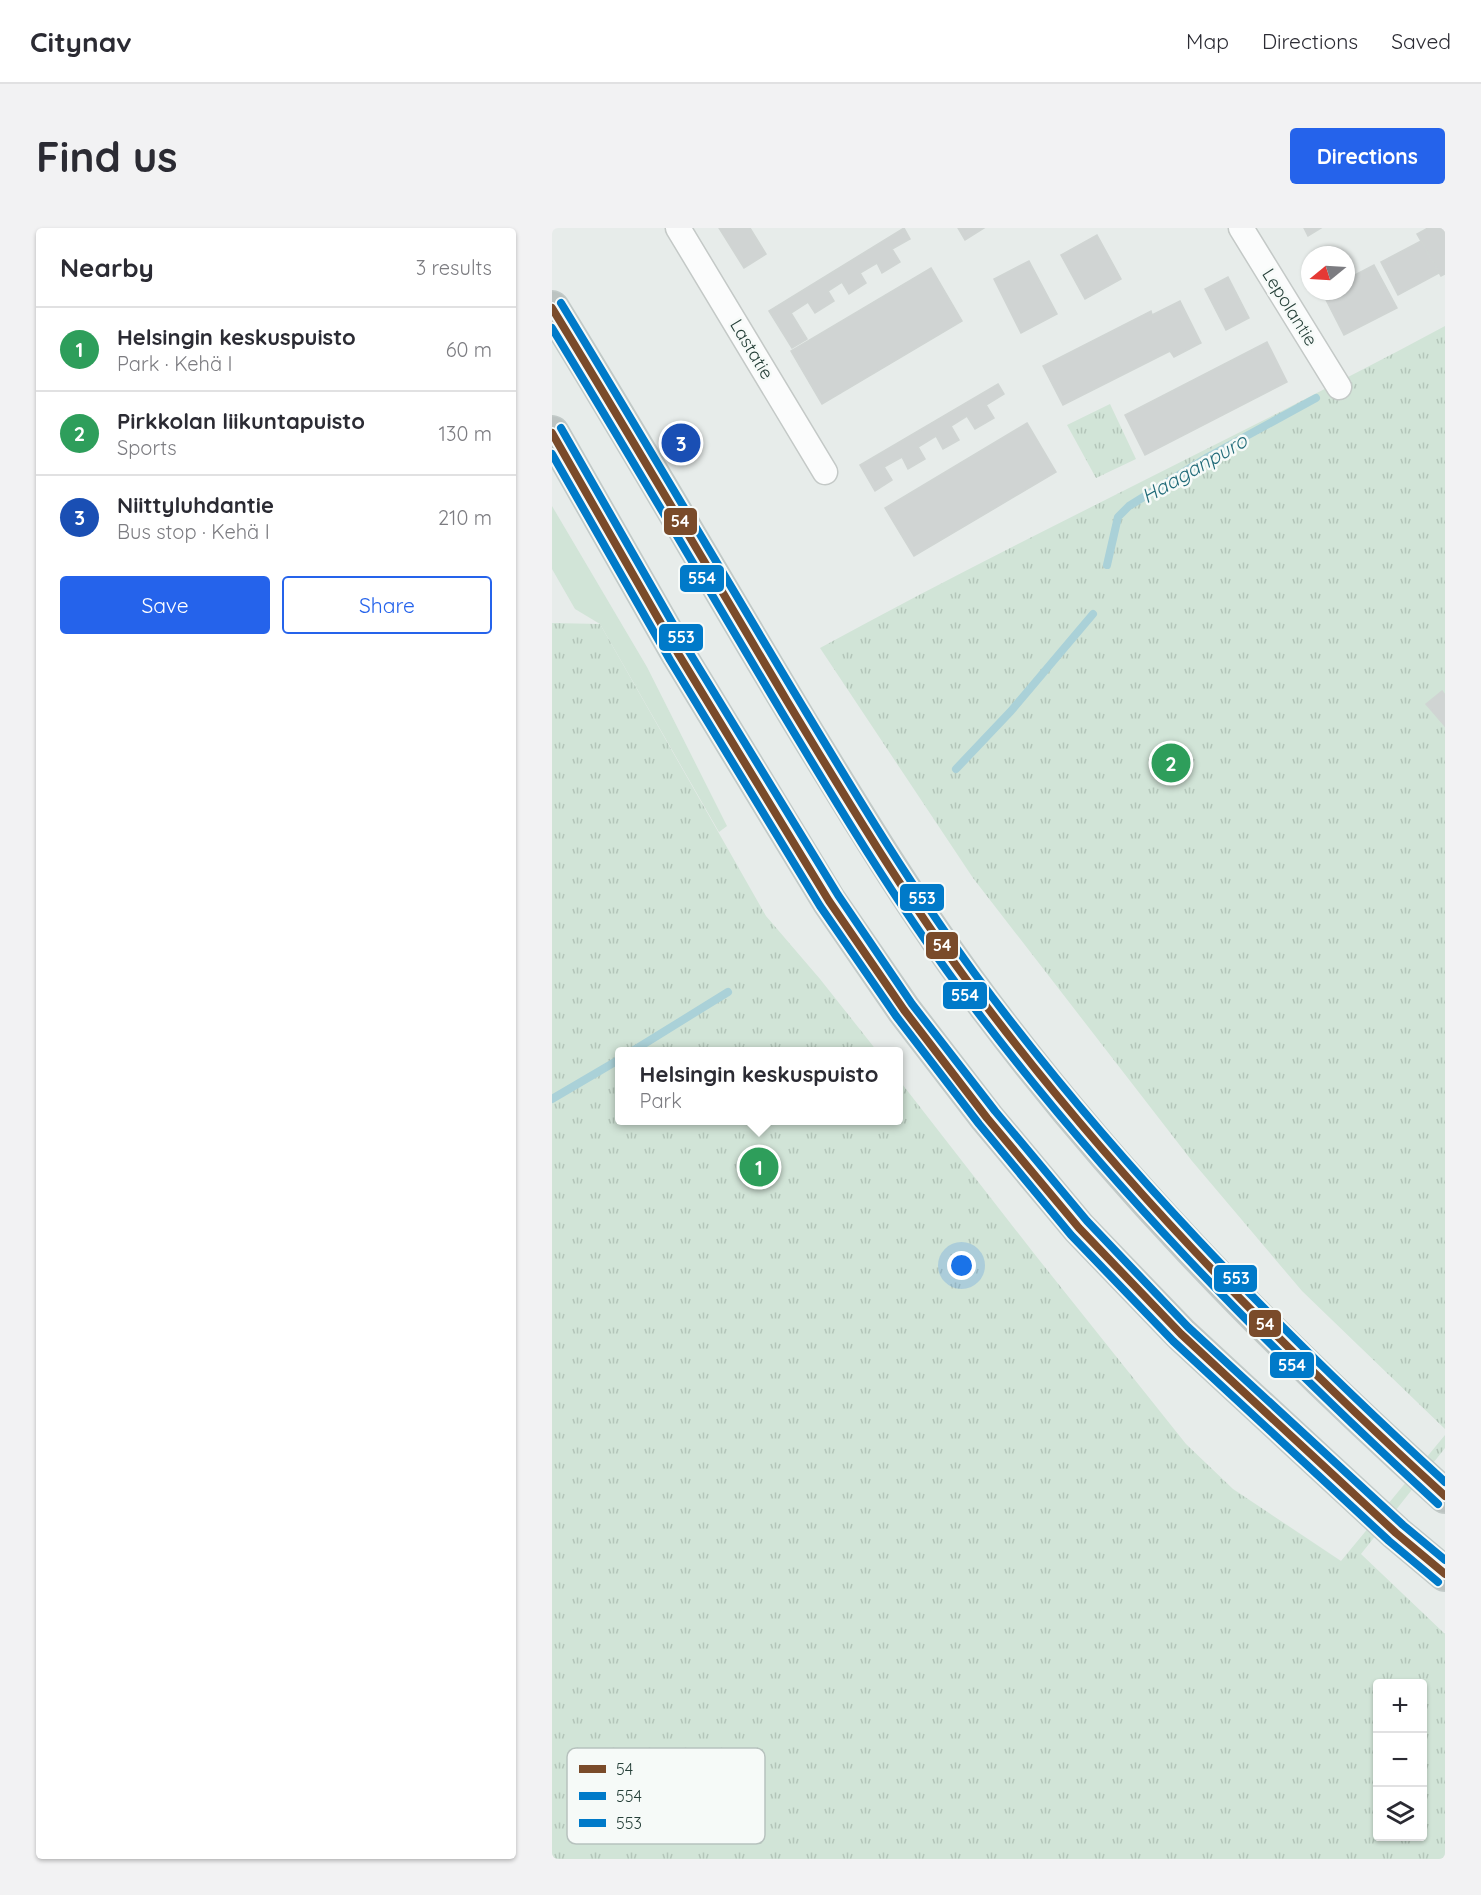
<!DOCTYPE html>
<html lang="en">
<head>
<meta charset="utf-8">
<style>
	body { margin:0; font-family:Quicksand,sans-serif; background:#f2f2f3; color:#2b2b33 }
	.controls { position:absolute; right:18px; bottom:18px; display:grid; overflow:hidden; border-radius:6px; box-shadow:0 2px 4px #0004 }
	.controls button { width:54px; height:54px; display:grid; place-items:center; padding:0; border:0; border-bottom:2px solid #e1e1e2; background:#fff; color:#2b2b33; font:30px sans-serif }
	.compass { position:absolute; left:749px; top:18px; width:54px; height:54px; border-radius:50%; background:#fff; box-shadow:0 2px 4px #0004; rotate:252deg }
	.you { position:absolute; left:410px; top:1038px; width:21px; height:21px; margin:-15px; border:4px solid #fff; border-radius:50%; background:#1a73e8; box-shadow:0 0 0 9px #1a73e833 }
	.badge { display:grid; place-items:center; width:39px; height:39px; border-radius:50%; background:#2563eb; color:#fff; font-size:20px; font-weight:700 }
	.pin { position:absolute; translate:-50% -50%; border:3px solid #fff; box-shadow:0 2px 6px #0006 }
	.popup { position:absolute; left:63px; top:819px; width:288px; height:78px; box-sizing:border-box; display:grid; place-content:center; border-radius:6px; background:#fff; filter:drop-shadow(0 2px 4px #0005); font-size:20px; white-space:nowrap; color:#7c7c81 }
	.popup b { font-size:22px; color:#2b2b33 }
	.popup::after { content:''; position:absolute; left:50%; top:100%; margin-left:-12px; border:12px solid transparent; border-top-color:#fff }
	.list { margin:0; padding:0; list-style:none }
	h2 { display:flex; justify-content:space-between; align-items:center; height:78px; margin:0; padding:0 24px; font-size:26px }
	h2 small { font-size:20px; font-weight:400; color:#7c7c81 }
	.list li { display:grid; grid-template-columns:39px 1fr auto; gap:18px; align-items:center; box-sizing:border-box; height:84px; padding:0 24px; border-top:2px solid #e1e1e2 }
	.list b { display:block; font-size:22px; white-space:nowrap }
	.list p { margin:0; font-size:20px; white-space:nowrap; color:#7c7c81 }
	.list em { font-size:20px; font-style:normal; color:#7c7c81 }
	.actions { display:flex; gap:12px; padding:18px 24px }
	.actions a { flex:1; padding:14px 0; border:2px solid #2563eb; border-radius:6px; text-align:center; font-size:21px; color:#2563eb }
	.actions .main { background:#2563eb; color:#fff }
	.icon { flex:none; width:33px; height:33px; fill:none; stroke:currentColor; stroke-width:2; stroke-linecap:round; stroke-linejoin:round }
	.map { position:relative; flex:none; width:893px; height:1631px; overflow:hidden; border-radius:6px }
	header { display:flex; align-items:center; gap:36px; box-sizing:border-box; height:84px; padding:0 30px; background:#fff; border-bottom:2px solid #e1e1e2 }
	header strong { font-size:28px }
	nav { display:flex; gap:33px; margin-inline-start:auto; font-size:21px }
	.intro { display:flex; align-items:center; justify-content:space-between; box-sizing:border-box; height:144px; padding:0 36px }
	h1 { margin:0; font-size:42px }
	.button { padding:15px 27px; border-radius:6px; background:#2563eb; color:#fff; font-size:21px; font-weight:700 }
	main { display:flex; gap:36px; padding:0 36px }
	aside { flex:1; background:#fff; border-radius:6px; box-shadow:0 2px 4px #0004 }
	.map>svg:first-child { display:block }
	.grass { fill:#d1e4d7 }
	.park { fill:url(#park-tufts); fill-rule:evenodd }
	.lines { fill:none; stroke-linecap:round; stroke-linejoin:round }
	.stream { stroke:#aad1d8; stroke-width:8 }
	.building { fill:#d0d4d3; stroke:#d0d5d3; stroke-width:1.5 }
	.street-casing { stroke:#c4c9c7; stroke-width:27 }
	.highway-casing { stroke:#c2cac8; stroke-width:36 }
	.street { stroke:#fbfcfc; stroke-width:24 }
	.highway { stroke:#bcc3c1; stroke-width:33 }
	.bus-1-casing { stroke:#f6faf8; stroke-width:12 }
	.bus-2-casing { stroke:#f6faf8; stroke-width:12 }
	.bus-3-casing { stroke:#f6faf8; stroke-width:12 }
	.bus-1 { stroke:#7a4b2a; stroke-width:8 }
	.bus-2 { stroke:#007ac9; stroke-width:8 }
	.bus-3 { stroke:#007ac9; stroke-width:8 }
	.labels { text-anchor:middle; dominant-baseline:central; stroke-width:5; stroke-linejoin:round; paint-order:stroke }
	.street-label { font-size:18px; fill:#253f38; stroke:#f6faf8 }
	.water-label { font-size:20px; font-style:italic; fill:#216b79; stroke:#f6faf8 }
	.key { fill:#f6faf8; stroke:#b7c2be; stroke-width:1.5 }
	.key-label { font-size:16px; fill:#253f38 }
	.line-badge { stroke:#f6faf8; stroke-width:2 }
	.badge-label { font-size:16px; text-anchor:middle; font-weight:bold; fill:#fff }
</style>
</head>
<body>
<header>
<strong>Citynav</strong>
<nav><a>Map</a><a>Directions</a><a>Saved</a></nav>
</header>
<div class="intro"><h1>Find us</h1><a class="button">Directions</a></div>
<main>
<aside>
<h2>Nearby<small>3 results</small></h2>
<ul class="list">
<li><span class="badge" style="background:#2e9e5b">1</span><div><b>Helsingin keskuspuisto</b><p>Park · Kehä I</p></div><em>60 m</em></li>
<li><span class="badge" style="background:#2e9e5b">2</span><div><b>Pirkkolan liikuntapuisto</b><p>Sports</p></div><em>130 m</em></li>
<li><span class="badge" style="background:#1a4fb4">3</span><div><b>Niittyluhdantie</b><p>Bus stop · Kehä I</p></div><em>210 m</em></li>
</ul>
<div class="actions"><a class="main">Save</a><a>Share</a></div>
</aside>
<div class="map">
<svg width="893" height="1631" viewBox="0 0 893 1631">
	<defs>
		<pattern id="park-tufts" width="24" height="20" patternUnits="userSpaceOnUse" patternTransform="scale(1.5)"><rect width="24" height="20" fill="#d1e4d7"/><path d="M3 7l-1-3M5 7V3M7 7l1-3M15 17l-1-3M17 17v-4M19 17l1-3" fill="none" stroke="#b3c5b9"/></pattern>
	</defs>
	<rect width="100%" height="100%" fill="#e7ecea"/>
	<path class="grass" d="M0 278 95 439 175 598 167 604 48 396 23 381 0 341Z"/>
	<g class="park">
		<path d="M893 98V1201L750 1063 640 933 421 650 268 420C473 308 686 209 893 98Z"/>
		<path d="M558 176 584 231 544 250 515 197Z"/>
		<path d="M0 395 48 396 214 688 268 751 325 823 68 824V892H346L347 852 484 1028 634 1216 681 1261 789 1333 893 1207V1220L809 1326 893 1406V1631H0ZM826 1456H870V1608H826Z"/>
	</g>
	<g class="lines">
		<g class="stream">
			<path d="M555 337 566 289 577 278 656 229 764 170"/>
			<path d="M404 541 459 483 541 386"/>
			<path d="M79 824 176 764"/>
			<path d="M0 871 68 831"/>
		</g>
	</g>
	<g class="building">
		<path d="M167 0H198L214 26 192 40Z"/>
		<path d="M352 0 358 11 340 21 348 34 330 45 325 35 308 45 314 55 297 66 290 54 276 63 282 73 263 85 256 74 239 85 255 111 240 120 217 83Z"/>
		<path d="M406 0H432L413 12Z"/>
		<path d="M752 0H769L756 8Z"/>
		<path d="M876 0H893V46L889 48 865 6Z"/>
		<path d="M545 7 569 51 533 71 509 27Z"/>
		<path d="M869 13 887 45 846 67 829 34Z"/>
		<path d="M477 33 505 86 469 105 442 51Z"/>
		<path d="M822 37 845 80 792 107 770 64 794 63V40L798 38 803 47Z"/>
		<path d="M379 40 410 93 270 176 239 123Z"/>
		<path d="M676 49 697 90 674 102 653 61Z"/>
		<path d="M628 73 649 115 622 129 618 123 511 177 491 138 599 83 600 87Z"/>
		<path d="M715 114 735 154 593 227 573 187Z"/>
		<path d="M446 156 452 166 434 177 442 190 423 201 415 188 399 198 407 212 391 221 384 208 366 219 373 231 356 241 350 229 332 239 340 252 323 263 308 237Z"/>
		<path d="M475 195 504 244 362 328 333 280Z"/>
		<path d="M890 463 893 467V498L874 476Z"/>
	</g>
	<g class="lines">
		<g class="street-casing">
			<g id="street">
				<path d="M126 0 273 244"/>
				<path d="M689 0 787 159"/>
			</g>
		</g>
		<g class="highway-casing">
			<g id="highway">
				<path d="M0 80C86 219 167 360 251 499 303 584 355 670 414 751 553 942 718 1110 893 1268"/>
				<path d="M0 205 127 427 277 673 352 782 435 890 527 1000 629 1106 844 1305 893 1346"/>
			</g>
		</g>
		<use href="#street" class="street"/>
		<use href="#highway" class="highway"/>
		<g class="bus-1-casing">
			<g id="bus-1">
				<path d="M0 80C80 210 157 342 235 473 292 567 349 662 414 751 554 941 719 1109 893 1268"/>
				<path d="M0 205 127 427 277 673 352 782 435 890 527 1000 629 1106 844 1305 893 1346"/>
			</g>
		</g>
		<g class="bus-2-casing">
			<g id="bus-2">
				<path d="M0 100C78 227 153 356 229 483 285 576 342 671 406 758 547 949 712 1116 886 1276"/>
				<path d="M0 226 118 432 268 678 344 788 427 896 519 1007 621 1113 837 1313 886 1354"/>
			</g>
		</g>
		<g class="bus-3-casing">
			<g id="bus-3">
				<path d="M9 75C88 204 164 334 242 464 300 560 357 656 423 746 561 933 722 1097 893 1254"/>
				<path d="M9 200 136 422 286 667 360 776 443 883 535 993 636 1099 851 1297 893 1332"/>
			</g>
		</g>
		<use href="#bus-1" class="bus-1"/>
		<use href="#bus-2" class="bus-2"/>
		<use href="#bus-3" class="bus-3"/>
	</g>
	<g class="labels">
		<g class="street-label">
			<text transform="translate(738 79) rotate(58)">Lepolantie</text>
			<text transform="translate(200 121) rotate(59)">Lastatie</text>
		</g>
		<g class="water-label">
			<text transform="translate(642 240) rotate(-30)">Haaganpuro</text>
		</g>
	</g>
	<rect x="15" y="1520" width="198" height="96" rx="9" class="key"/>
	<rect x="27" y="1537" width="27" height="8" fill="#7a4b2a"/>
	<rect x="27" y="1564" width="27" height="8" fill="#007ac9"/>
	<rect x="27" y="1591" width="27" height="8" fill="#007ac9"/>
	<g class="key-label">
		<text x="64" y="1547">54</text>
		<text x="64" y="1574">554</text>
		<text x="64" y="1601">553</text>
	</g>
	<g class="line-badge">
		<rect x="111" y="279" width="35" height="29" rx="6" fill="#7a4b2a"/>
		<rect x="127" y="336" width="46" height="29" rx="6" fill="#007ac9"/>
		<rect x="106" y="395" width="46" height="29" rx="6" fill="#007ac9"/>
		<rect x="347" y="655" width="46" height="29" rx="6" fill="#007ac9"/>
		<rect x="373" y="703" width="34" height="29" rx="6" fill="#7a4b2a"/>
		<rect x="390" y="753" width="46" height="29" rx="6" fill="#007ac9"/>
		<rect x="661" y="1036" width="45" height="29" rx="6" fill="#007ac9"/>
		<rect x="696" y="1081" width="34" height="29" rx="6" fill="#7a4b2a"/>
		<rect x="717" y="1123" width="46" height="28" rx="6" fill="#007ac9"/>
	</g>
	<g class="badge-label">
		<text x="128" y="299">54</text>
		<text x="150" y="356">554</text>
		<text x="129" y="415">553</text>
		<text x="370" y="676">553</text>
		<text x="390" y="723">54</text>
		<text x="413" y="773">554</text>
		<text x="684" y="1056">553</text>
		<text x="713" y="1102">54</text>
		<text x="740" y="1143">554</text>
	</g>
</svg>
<div class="controls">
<button>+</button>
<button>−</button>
<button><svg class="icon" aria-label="layers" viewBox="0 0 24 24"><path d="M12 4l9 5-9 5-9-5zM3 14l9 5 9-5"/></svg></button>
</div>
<svg class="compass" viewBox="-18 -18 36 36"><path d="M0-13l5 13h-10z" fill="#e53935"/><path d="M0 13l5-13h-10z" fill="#7c7c81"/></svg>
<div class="you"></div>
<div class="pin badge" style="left:207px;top:939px;background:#2e9e5b">1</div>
<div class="popup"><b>Helsingin keskuspuisto</b>Park</div>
<div class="pin badge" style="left:619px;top:535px;background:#2e9e5b">2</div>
<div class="pin badge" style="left:129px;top:215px;background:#1a4fb4">3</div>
</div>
</main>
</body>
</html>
